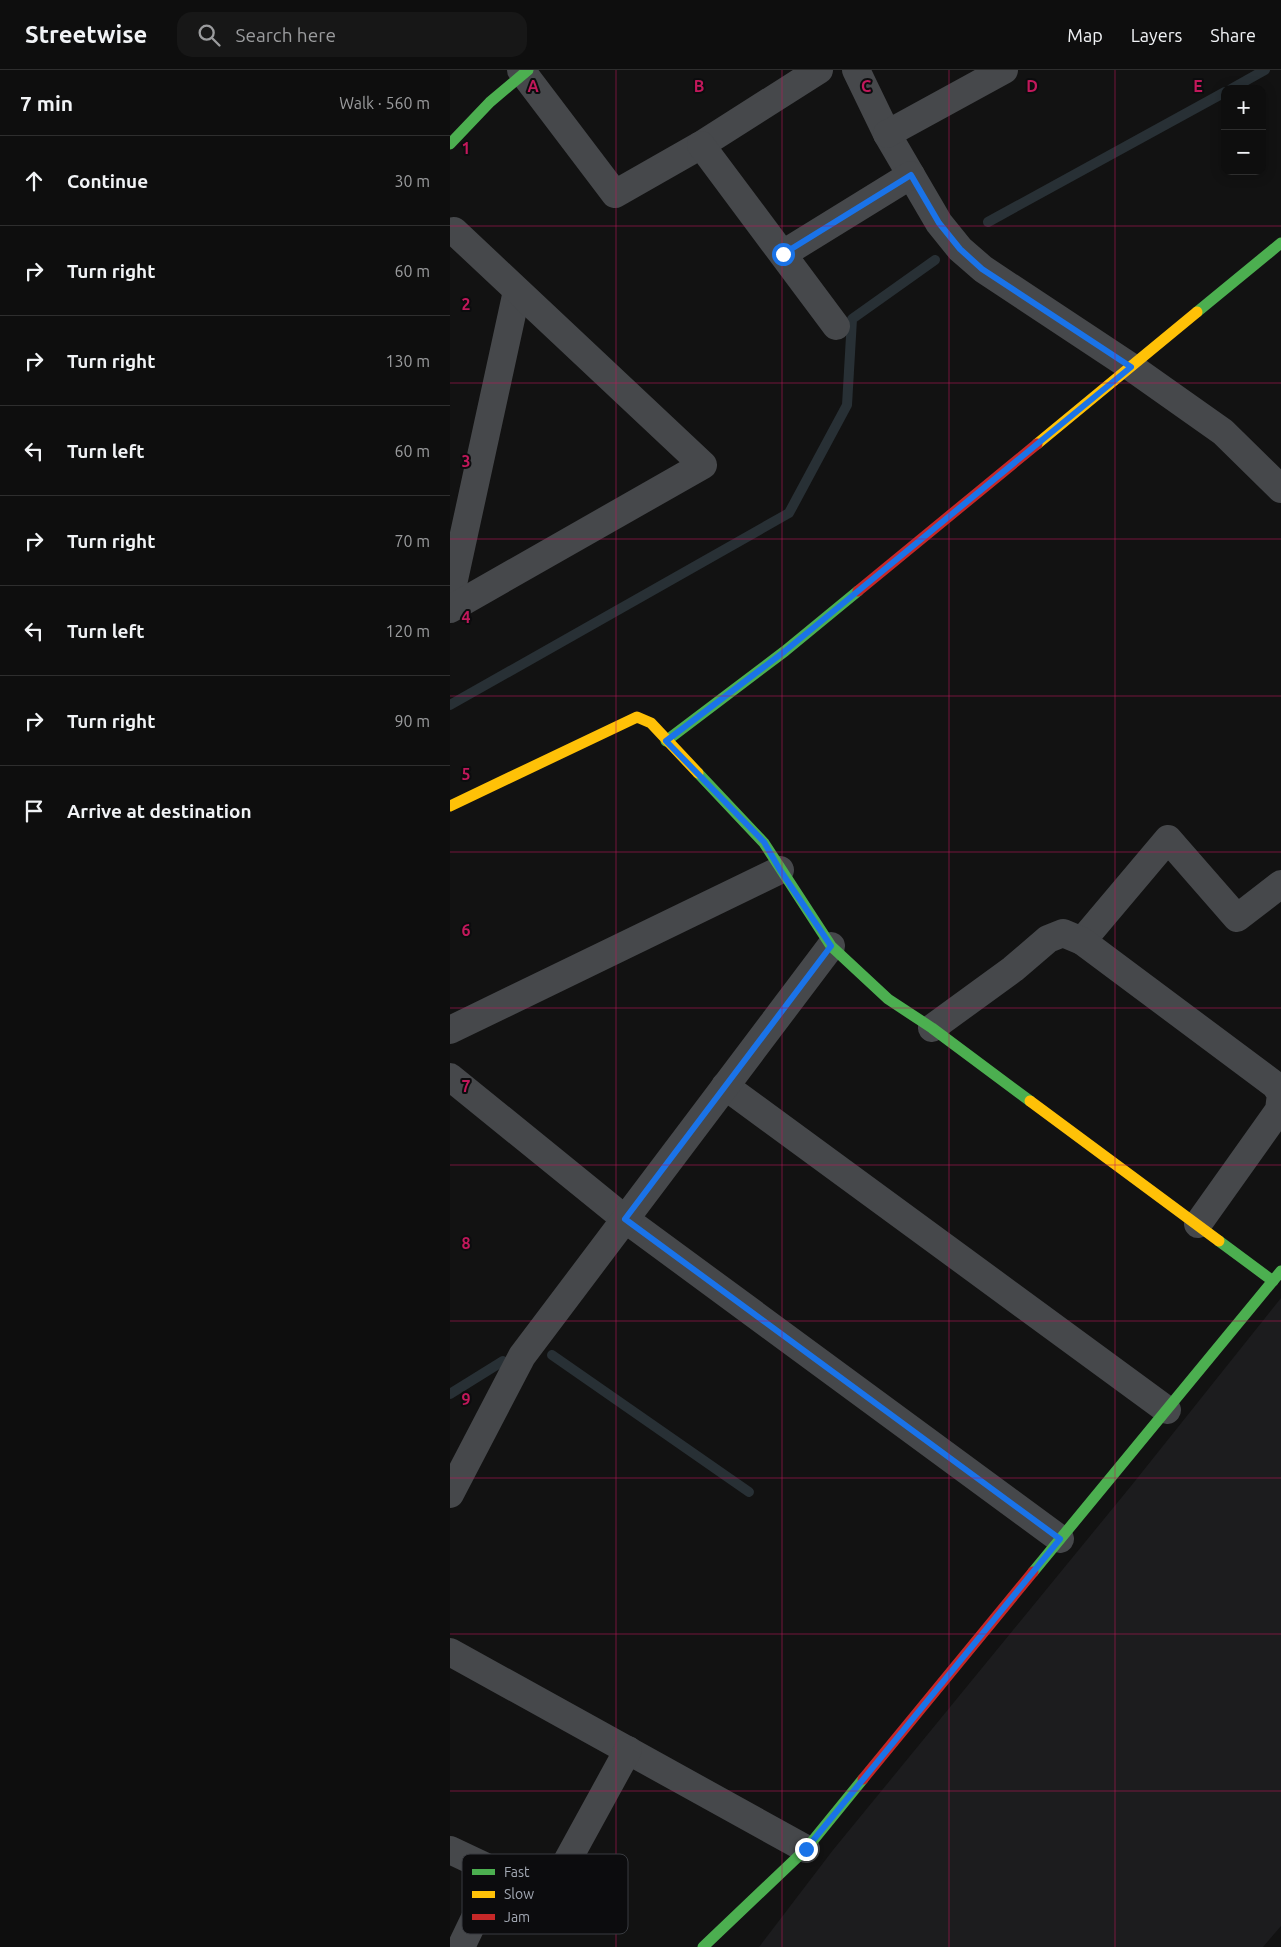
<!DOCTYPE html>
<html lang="en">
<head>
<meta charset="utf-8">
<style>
	body { margin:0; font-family:Ubuntu,sans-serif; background:#171717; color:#f1f3f6 }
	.controls { position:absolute; right:15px; top:15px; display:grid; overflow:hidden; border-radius:10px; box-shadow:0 2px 12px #0003 }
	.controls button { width:45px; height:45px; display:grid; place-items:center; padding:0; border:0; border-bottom:1px solid #2e2e2e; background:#0e0e0e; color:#f1f3f6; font:25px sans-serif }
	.stop { position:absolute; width:15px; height:15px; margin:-11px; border:4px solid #1a73e8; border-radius:50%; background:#fff }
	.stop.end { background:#1a73e8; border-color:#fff; box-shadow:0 1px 5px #0008 }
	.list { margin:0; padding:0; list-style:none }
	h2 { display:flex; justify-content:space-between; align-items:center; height:65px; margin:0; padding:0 20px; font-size:21px }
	h2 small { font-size:16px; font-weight:400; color:#9b9c9e }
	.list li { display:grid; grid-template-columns:32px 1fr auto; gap:15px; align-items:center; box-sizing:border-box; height:90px; padding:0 20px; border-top:1px solid #2e2e2e }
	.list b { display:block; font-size:19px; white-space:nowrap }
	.list em { font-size:16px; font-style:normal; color:#9b9c9e }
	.icon { flex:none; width:28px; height:28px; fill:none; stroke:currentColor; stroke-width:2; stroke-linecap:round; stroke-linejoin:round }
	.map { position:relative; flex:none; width:831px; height:1877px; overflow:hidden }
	header { display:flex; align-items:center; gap:30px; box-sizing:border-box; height:70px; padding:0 25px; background:#0e0e0e; border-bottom:1px solid #2e2e2e }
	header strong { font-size:24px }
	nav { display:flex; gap:28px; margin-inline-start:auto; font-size:18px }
	.search { width:350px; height:45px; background:#171717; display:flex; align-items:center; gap:12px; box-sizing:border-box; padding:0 18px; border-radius:15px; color:#9b9c9e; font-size:19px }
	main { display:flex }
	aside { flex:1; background:#0e0e0e }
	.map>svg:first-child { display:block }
	.built { fill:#1c1c1e }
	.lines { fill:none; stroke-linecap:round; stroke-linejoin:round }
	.stream { stroke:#283035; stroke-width:10 }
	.street { stroke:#46484b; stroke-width:28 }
	.fast { stroke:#4caf50; stroke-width:11 }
	.slow { stroke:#ffc107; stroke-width:11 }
	.jam { stroke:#c62828; stroke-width:11 }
	.route { stroke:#1a73e8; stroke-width:6 }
	.grid { fill:none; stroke:#c2185b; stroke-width:1; stroke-opacity:0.55 }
	.key { fill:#0c0c0e; stroke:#393b40; stroke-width:1 }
	.key-label { font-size:14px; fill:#a3a9b4 }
	.grid-label { font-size:16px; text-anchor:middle; font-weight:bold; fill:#c2185b; stroke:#0c0c0e; stroke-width:4; stroke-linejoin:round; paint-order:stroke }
</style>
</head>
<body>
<header>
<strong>Streetwise</strong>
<div class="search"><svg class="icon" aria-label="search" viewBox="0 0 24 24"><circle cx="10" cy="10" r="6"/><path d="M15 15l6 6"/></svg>Search here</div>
<nav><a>Map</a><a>Layers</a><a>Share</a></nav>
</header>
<main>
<aside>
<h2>7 min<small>Walk · 560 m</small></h2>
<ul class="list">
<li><svg class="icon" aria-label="ahead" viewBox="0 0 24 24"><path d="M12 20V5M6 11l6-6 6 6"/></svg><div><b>Continue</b></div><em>30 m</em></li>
<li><svg class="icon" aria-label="right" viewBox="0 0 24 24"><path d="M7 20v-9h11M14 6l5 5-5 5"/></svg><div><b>Turn right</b></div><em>60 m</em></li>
<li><svg class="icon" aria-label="right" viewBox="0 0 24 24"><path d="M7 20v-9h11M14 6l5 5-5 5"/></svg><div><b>Turn right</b></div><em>130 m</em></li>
<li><svg class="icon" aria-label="left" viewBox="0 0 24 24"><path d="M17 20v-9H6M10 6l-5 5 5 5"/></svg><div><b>Turn left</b></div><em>60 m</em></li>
<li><svg class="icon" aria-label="right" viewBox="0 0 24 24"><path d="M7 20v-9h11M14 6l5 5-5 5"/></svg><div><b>Turn right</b></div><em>70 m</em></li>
<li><svg class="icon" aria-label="left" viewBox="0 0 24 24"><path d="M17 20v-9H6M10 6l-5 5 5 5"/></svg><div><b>Turn left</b></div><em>120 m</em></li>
<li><svg class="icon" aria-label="right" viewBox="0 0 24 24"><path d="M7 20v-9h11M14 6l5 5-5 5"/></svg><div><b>Turn right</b></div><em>90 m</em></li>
<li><svg class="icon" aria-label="arrive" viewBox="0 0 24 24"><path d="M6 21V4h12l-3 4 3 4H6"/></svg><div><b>Arrive at destination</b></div></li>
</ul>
</aside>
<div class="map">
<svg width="831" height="1877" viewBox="0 0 831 1877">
	<rect width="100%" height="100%" fill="#121212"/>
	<path class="built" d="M831 1228V1856L813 1877H309L383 1780 681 1416Z"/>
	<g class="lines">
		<g class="stream">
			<path d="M781 19 815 0"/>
			<path d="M538 152 775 22"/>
			<path d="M0 635 339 443 397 335 402 249 485 190"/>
			<path d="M102 1285 299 1422"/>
			<path d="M0 1324 53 1291"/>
		</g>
		<g class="street">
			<path d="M71 0 165 124 251 75 369 0"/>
			<path d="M406 0 437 64 489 153 510 179 533 199 681 297 773 362 831 419"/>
			<path d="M437 64 554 0"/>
			<path d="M251 75 386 256"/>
			<path d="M333 184 461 105"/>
			<path d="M0 528 67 221"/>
			<path d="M0 539 253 395 4 161"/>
			<path d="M632 871 718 769 787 848 831 814"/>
			<path d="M482 958 563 899 598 869 613 863 632 871 825 1015 831 1024 829 1040 748 1154"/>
			<path d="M0 960 330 800"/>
			<path d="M0 1007 175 1149 610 1469"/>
			<path d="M275 1016 717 1340"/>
			<path d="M0 1424 72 1286 381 876"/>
			<path d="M0 1582 356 1779"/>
			<path d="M0 1780 98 1826 178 1680"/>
			<path d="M11 1877 47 1802"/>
		</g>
		<g class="fast">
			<path d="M0 74 40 32 78 0"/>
			<path d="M747 242 831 173"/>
			<path d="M216 671 335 581 408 521"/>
			<path d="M248 703 314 773 381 876 438 929 482 958 580 1031"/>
			<path d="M769 1171 823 1211"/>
			<path d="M583 1502 831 1201"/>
			<path d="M253 1877 356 1779 413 1709"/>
		</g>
		<g class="slow">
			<path d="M587 374 747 242"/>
			<path d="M0 736 187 647 201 653 248 703"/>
			<path d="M580 1031 769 1171"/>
		</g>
		<g class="jam">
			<path d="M408 521 587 374"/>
			<path d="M413 1709 583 1502"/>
		</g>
	</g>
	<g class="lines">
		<path class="route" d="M333 184 461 105 489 153 510 179 532 199 681 297 335 581 216 671 314 772 330 800 381 876 175 1149 610 1469 356 1779"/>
	</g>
	<path class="grid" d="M166 0V1877M332 0V1877M499 0V1877M665 0V1877M0 156H831M0 313H831M0 469H831M0 626H831M0 782H831M0 938H831M0 1095H831M0 1251H831M0 1408H831M0 1564H831M0 1721H831"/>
	<rect x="12" y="1784" width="166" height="80" rx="8" class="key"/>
	<rect x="22" y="1799" width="23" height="6" fill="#4caf50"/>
	<rect x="22" y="1821" width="23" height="7" fill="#ffc107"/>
	<rect x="22" y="1844" width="23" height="6" fill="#c62828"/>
	<g class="key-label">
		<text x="54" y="1807">Fast</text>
		<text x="54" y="1829">Slow</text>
		<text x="54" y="1852">Jam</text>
	</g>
	<g class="grid-label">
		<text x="83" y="22">A</text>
		<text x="249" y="22">B</text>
		<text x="416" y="22">C</text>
		<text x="582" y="22">D</text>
		<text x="748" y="22">E</text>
		<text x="16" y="84">1</text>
		<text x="16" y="240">2</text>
		<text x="16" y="397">3</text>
		<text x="16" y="553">4</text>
		<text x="16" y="710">5</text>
		<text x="16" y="866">6</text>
		<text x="16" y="1022">7</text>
		<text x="16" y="1179">8</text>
		<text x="16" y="1335">9</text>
	</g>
</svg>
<div class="controls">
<button>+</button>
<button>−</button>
</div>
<div class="stop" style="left:333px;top:184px"></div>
<div class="stop end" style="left:356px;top:1779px"></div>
</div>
</main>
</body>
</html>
